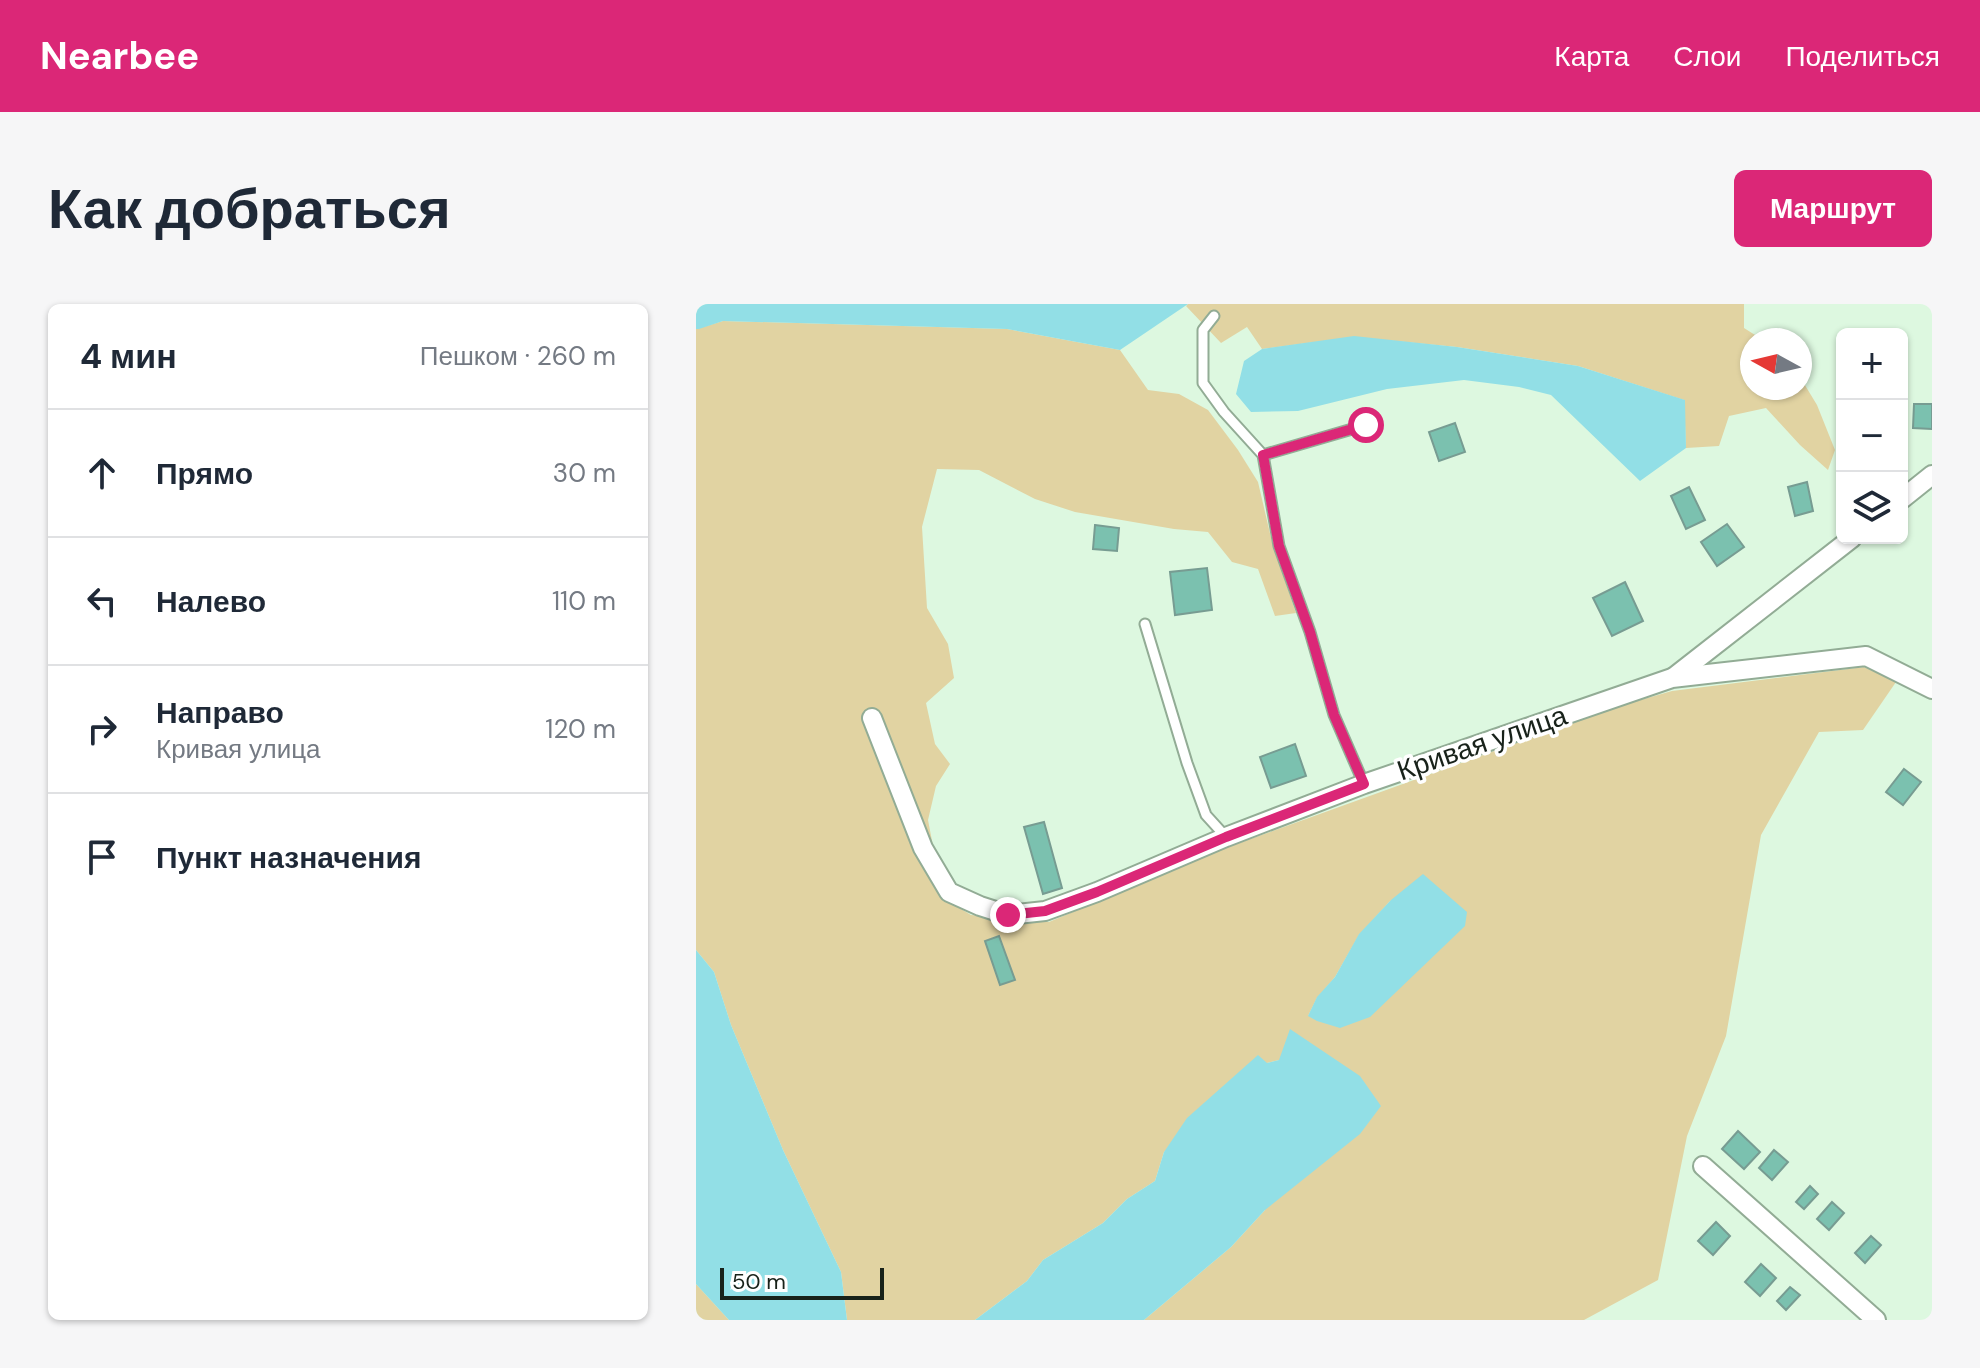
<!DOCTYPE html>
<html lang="ru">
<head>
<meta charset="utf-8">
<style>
	body { margin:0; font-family:"DM Sans",sans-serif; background:#f6f6f7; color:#1f2937 }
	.controls { position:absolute; right:24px; top:24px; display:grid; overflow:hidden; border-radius:12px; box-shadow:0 2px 6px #0004 }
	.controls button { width:72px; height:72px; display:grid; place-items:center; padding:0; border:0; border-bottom:2px solid #e0e1e3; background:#fff; color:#1f2937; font:40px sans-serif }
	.compass { position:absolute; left:1044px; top:24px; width:72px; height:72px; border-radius:50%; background:#fff; box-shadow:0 2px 6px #0004; rotate:278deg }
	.scale { position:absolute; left:24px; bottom:20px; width:164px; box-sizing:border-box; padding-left:8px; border:4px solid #18221a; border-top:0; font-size:22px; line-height:28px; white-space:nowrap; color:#18221a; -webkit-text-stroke:6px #fff; paint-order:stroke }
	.stop { position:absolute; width:24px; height:24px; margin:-18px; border:6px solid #db2777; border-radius:50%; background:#fff }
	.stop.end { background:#db2777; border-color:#fff; box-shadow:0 2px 8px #0008 }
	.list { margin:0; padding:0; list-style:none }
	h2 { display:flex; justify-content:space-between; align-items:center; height:104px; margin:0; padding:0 32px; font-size:34px }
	h2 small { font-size:26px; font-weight:400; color:#747a83 }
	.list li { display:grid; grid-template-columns:52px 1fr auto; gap:24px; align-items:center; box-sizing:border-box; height:128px; padding:0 32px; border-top:2px solid #e0e1e3 }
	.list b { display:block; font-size:30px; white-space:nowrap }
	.list p { margin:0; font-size:26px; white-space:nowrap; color:#747a83 }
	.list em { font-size:26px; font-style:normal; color:#747a83 }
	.icon { flex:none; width:44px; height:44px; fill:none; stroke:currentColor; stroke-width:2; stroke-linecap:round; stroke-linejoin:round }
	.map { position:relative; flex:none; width:1236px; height:1016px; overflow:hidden; border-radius:12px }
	header { display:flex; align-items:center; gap:48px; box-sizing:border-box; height:112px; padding:0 40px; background:#db2777; color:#fff }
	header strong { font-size:38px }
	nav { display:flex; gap:44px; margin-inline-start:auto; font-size:28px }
	.intro { display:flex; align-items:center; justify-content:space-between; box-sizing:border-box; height:192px; padding:0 48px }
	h1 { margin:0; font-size:56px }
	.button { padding:20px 36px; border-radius:12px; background:#db2777; color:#fff; font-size:28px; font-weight:700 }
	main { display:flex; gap:48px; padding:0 48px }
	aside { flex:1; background:#fff; border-radius:12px; box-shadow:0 2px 6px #0004 }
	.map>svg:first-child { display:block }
	.green { fill:#e1d3a2; fill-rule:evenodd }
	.water { fill:#92dfe6 }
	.building { fill:#7bc1af; stroke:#779c92; stroke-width:2 }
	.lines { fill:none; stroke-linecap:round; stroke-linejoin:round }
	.lane-casing { stroke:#92ac95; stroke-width:13 }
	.street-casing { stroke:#92ac95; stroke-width:22 }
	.lane { stroke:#fff; stroke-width:9 }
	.street { stroke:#fff; stroke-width:18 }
	.route { stroke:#db2777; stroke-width:10 }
	.labels { text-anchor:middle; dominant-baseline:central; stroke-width:7; stroke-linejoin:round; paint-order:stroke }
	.street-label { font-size:28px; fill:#18221a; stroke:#fff }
</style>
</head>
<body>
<header>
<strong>Nearbee</strong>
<nav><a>Карта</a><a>Слои</a><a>Поделиться</a></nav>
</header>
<div class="intro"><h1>Как добраться</h1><a class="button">Маршрут</a></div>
<main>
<aside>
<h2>4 мин<small>Пешком · 260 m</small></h2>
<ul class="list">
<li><svg class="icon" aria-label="ahead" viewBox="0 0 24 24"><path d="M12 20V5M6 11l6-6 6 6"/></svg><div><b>Прямо</b></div><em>30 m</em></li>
<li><svg class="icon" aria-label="left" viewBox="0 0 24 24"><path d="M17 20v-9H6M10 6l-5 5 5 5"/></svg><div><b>Налево</b></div><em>110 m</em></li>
<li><svg class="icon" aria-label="right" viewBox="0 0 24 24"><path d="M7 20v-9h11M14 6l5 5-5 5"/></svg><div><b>Направо</b><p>Кривая улица</p></div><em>120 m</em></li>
<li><svg class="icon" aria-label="arrive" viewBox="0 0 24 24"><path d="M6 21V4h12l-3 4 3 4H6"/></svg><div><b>Пункт назначения</b></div></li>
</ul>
</aside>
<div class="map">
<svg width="1236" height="1016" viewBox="0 0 1236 1016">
	<rect width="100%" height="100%" fill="#ddf8e0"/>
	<g class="green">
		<path d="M492 0H1048V24L1067 36H1056V84H1104V73L1121 101 1139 146 1132 166 1104 141 1070 104 1033 112 1023 142 990 144 988 96 882 62 761 43 658 33 566 45 551 23 525 39 490 2Z"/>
		<path d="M27 17 311 25 424 46 452 86 483 90 512 106 542 146 562 178 576 238 600 309 579 312 562 265 536 258 512 228 478 225 379 208 339 195 283 166 241 165 226 223 231 304 252 340 258 374 230 399 239 440 254 460 240 482 232 516 247 594 275 611 353 618 524 546 920 403 976 387 1168 363 1200 378 1167 426 1123 428 1065 531 1030 732 991 832 962 976 888 1016H448L535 943 569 906 583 756 571 759 468 848 459 877 431 895 407 919 347 956 331 977 279 1016H151L145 968 87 846 35 721 18 668 0 646V25ZM695 596 612 712 621 694 639 673 663 631Z"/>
		<path d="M0 980 33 1016H0Z"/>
	</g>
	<g class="water">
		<path d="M0 0H492L424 46 311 25 27 17 3 25H0Z"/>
		<path d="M658 32 761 43 882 62 989 96 990 144 944 177 855 91 823 83 768 76 691 85 602 107 555 108 540 90 548 57 566 45Z"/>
		<path d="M727 570 771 608 769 622 674 713 644 724 621 717 612 712 621 693 639 673 663 630 695 596Z"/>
		<path d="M0 646 18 668 35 721 87 846 145 968 151 1016H33L0 980Z"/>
		<path d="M594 725 664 772 685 802 664 830 569 906 535 943 448 1016H279L331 977 347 956 407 919 431 895 459 877 468 848 491 814 562 751 571 759 583 756Z"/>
	</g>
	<g class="building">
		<path d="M1218 100H1236V125L1217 124Z"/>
		<path d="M759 119 769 148 743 157 733 128Z"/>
		<path d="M1111 178 1117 207 1099 212 1092 183Z"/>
		<path d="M993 183 1009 216 990 225 975 192Z"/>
		<path d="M1031 220 1048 243 1021 262 1005 238Z"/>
		<path d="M399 221 423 224 421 247 397 245Z"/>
		<path d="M511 264 516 306 479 311 474 268Z"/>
		<path d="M929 278 947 317 916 332 897 294Z"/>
		<path d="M599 440 610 472 575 484 564 453Z"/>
		<path d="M1208 465 1225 478 1207 501 1190 488Z"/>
		<path d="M348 518 366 584 347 590 328 523Z"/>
		<path d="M303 632 319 676 304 681 289 637Z"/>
		<path d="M1042 827 1064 848 1048 865 1026 845Z"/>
		<path d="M1078 846 1092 858 1076 876 1063 864Z"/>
		<path d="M1114 882 1122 890 1108 905 1100 898Z"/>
		<path d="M1136 898 1148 909 1133 926 1121 915Z"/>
		<path d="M1020 918 1034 932 1017 951 1002 937Z"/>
		<path d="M1175 932 1185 941 1169 959 1159 949Z"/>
		<path d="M1065 960 1080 974 1064 992 1049 978Z"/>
		<path d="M1094 983 1104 991 1090 1006 1081 997Z"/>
	</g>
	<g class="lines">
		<g class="lane-casing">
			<g id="lane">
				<path d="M518 12 507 26V79L528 108 567 151 583 242 614 328 638 411 668 480"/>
				<path d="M567 151 670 121"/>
				<path d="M449 320 491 459 510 511 530 533"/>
			</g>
		</g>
		<g class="street-casing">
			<g id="street">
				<path d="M1206 195 1236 171"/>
				<path d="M978 373 1156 234"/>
				<path d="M176 414 227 544 253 588 284 602 312 611 349 607 401 588 530 533 668 480 976 374 1170 352 1236 385"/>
				<path d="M1007 862 1180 1016"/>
			</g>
		</g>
		<use href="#lane" class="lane"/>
		<use href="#street" class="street"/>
	</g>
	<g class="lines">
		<path class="route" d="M312 611 349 607 401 588 530 533 668 480 638 411 614 328 583 242 567 151 670 121"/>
	</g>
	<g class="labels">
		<g class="street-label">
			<text transform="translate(786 439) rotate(-19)">Кривая улица</text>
		</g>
	</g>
</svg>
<div class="controls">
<button>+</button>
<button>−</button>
<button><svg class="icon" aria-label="layers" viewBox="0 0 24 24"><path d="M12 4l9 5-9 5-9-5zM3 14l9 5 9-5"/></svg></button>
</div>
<svg class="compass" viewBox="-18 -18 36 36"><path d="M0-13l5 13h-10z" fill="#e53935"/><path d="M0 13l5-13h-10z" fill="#747a83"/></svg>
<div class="scale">50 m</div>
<div class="stop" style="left:670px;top:121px"></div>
<div class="stop end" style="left:312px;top:611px"></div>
</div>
</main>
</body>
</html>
